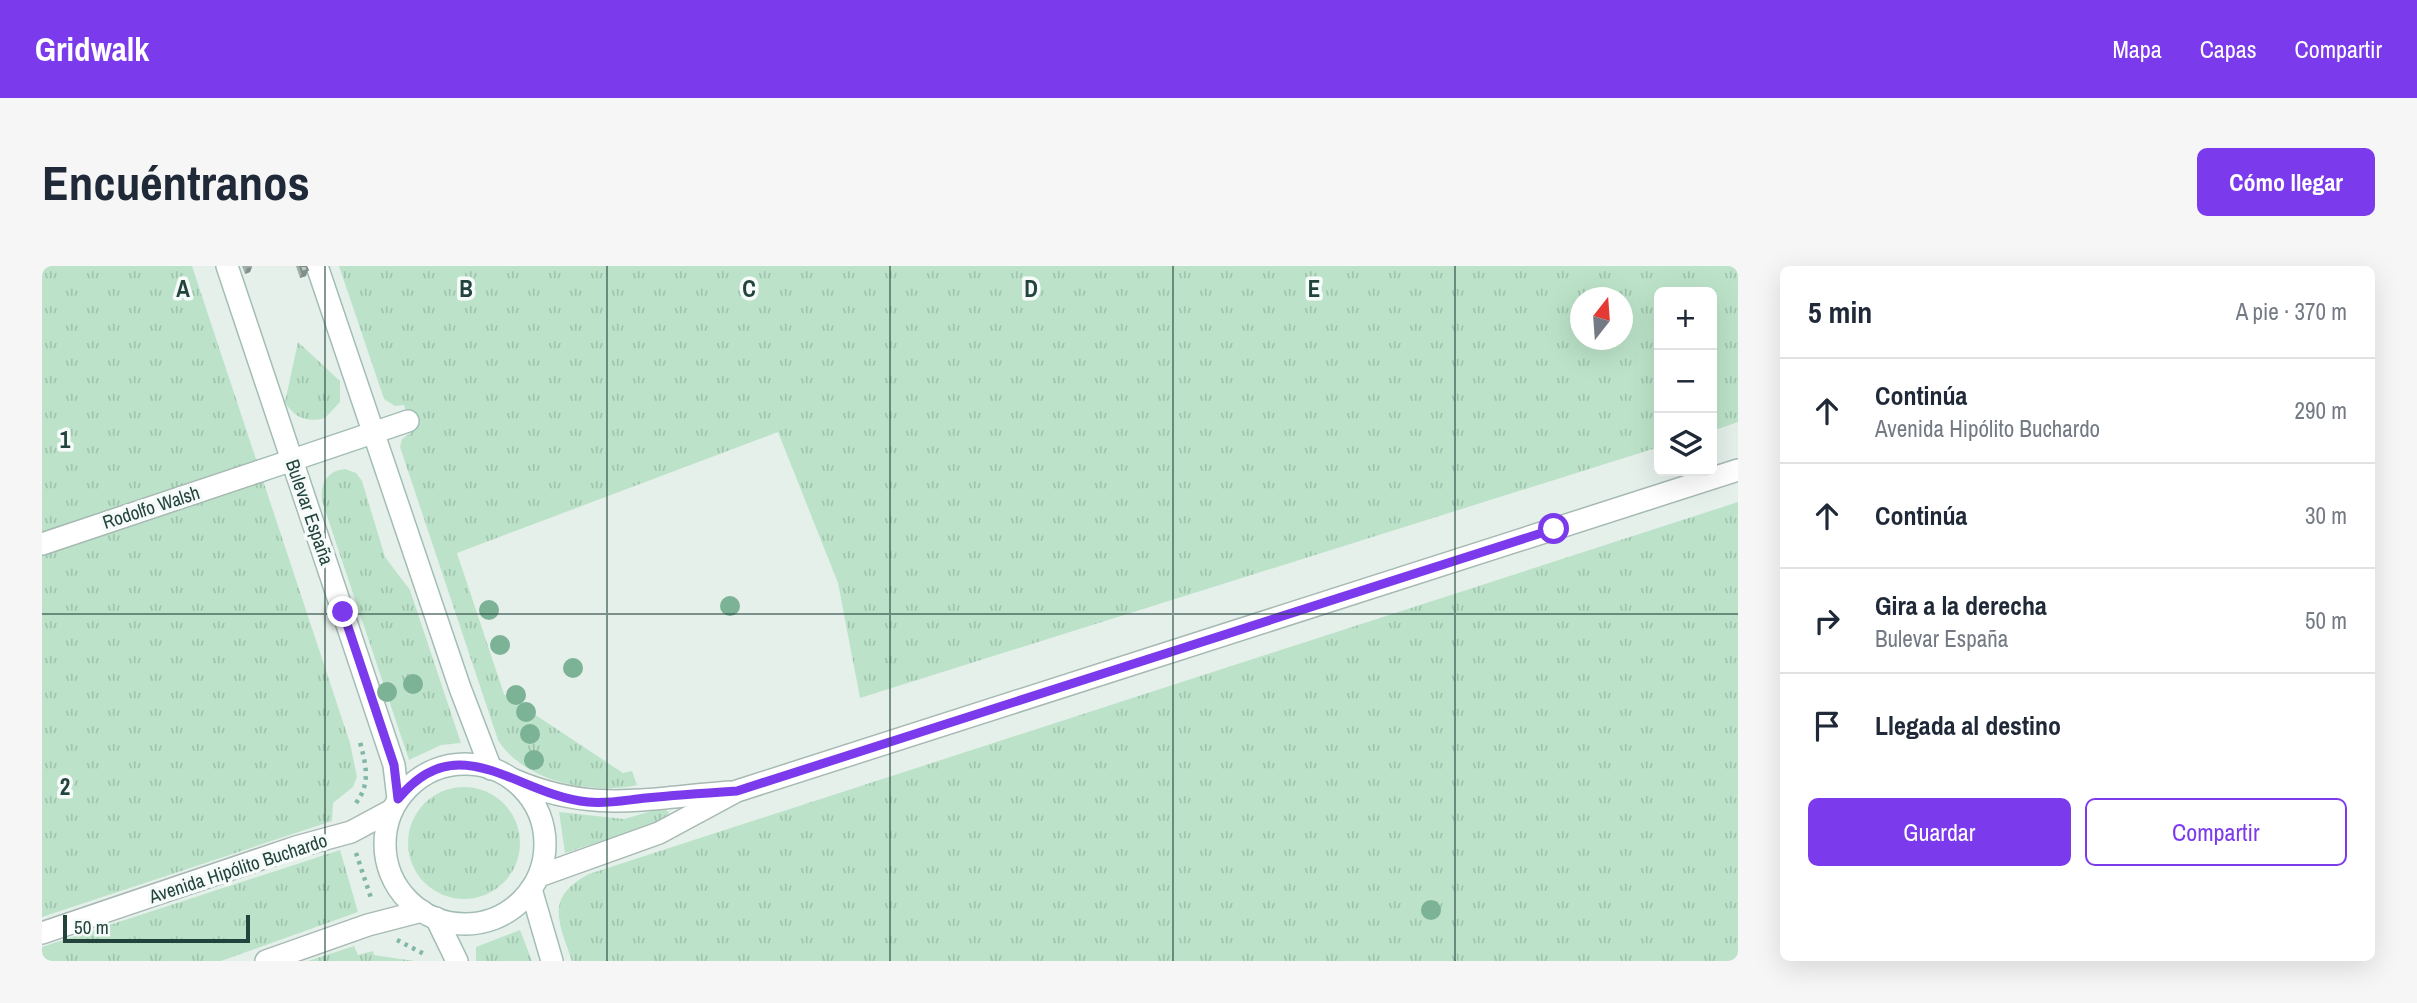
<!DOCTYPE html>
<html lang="es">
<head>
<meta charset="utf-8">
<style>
	body { margin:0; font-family:"Archivo Narrow",sans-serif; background:#f6f6f7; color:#1f2937 }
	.controls { position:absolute; right:21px; top:21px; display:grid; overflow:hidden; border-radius:10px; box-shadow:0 7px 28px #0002 }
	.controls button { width:63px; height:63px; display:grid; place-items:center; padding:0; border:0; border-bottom:2px solid #e0e1e3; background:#fff; color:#1f2937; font:35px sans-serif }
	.compass { position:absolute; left:1528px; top:21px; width:63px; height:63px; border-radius:50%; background:#fff; box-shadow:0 7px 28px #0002; rotate:17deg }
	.scale { position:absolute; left:21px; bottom:18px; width:187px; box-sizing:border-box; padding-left:7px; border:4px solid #22443d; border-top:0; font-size:19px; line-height:24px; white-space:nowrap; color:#22443d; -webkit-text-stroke:5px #f6fbf9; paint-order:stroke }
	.stop { position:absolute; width:21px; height:21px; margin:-16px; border:5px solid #7c3aed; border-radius:50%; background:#fff }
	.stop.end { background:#7c3aed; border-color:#fff; box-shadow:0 2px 7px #0008 }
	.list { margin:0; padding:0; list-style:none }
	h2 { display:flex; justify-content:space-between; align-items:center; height:91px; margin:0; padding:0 28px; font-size:30px }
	h2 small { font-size:23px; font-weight:400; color:#747a83 }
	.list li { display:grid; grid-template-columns:46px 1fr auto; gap:21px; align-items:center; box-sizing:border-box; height:105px; padding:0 28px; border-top:2px solid #e0e1e3 }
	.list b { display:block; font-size:26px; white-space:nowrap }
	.list p { margin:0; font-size:23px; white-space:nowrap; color:#747a83 }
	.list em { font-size:23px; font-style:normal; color:#747a83 }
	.actions { display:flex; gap:14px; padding:21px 28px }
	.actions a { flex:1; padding:16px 0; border:2px solid #7c3aed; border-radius:10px; text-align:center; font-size:24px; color:#7c3aed }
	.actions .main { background:#7c3aed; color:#fff }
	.icon { flex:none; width:38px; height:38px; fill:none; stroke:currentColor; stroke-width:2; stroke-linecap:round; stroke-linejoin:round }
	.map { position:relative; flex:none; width:1696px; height:695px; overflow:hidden; border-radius:10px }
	header { display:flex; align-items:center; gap:42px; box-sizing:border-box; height:98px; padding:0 35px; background:#7c3aed; color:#fff }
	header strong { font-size:33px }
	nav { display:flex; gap:38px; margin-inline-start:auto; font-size:24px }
	.intro { display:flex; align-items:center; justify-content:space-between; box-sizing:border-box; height:168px; padding:0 42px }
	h1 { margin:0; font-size:49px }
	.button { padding:18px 32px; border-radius:10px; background:#7c3aed; color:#fff; font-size:24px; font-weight:700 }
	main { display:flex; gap:42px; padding:0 42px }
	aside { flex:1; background:#fff; border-radius:10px; box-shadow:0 7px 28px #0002 }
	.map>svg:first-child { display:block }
	.grass { fill:url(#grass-tufts); fill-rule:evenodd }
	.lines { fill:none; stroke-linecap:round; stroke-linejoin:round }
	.street-casing { stroke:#a7b9b3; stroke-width:24 }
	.secondary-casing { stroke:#a2bdb5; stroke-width:24 }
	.path { stroke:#82b6a9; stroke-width:4.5; stroke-dasharray:3.5 5; stroke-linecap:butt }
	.street { stroke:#fff; stroke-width:21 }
	.secondary { stroke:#fff; stroke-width:21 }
	.tree { fill:#7cb295 }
	.wall { fill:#a0afa9 }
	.shaded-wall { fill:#828e8a }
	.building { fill:#bacbc5; stroke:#828e8a; stroke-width:2 }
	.route { stroke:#7c3aed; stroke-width:9 }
	.grid { fill:none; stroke:#22443d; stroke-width:2; stroke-opacity:0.55 }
	.labels { text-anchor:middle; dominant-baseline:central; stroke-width:7; stroke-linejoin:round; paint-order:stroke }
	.street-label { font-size:19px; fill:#22443d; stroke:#f6fbf9 }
	.grid-label { font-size:23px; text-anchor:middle; font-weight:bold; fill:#22443d; stroke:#f6fbf9; stroke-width:7; stroke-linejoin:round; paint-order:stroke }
</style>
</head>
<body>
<header>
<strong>Gridwalk</strong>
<nav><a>Mapa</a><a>Capas</a><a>Compartir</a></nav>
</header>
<div class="intro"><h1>Encuéntranos</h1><a class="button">Cómo llegar</a></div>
<main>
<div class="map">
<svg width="1696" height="695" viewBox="0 0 1696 695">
	<defs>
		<pattern id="grass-tufts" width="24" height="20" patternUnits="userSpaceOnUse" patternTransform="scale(1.75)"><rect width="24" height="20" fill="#bce3c9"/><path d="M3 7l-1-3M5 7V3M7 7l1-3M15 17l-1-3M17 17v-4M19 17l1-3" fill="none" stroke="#a1c4ae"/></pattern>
	</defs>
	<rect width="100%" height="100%" fill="#e5f0eb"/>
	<g class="grass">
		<path d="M0 0H150L308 477 315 511 311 521 291 537 290 555 0 651Z"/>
		<path d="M297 0H1696V156L1670 165V26H1617V181L818 432 796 317 736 166 415 287 462 428 581 507 590 505 595 519C550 529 482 516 456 474L358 181 360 173 370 166 362 139 353 140 342 133ZM1538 32H1580V74H1538Z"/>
		<path d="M256 76 298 115V136L283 152C266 157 252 152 243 136Z"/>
		<path d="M303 203 314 207 320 215 343 291 368 324 419 477 399 479 367 494 280 235C278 217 285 205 303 203Z"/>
		<path d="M1696 236V695H530C516 655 503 631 547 608Z"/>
		<circle cx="422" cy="577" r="56"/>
		<path d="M620 542 627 546 624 554 523 587 517 546 582 553Z"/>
		<path d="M298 584 316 646 179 695H0V681Z"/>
		<path d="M478 664 490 695H434V681Z"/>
		<path d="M312 680 316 689 331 685 332 689 372 695H266Z"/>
	</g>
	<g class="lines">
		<g class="street-casing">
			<g id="street">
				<path d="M0 278 218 205"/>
				<path d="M470 513C550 548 605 532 688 526"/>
				<path d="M497 610 617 567 695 525 1696 204"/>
				<path d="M0 667 254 581 309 566 350 544"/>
				<path d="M224 695 326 659 380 645"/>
			</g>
		</g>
		<g class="secondary-casing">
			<g id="secondary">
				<path d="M185 0 352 499 356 533"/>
				<path d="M275 0 418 422 449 503"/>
				<path d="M218 205 366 155"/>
				<circle cx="423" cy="578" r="80"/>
				<path d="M489 623 510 695"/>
				<path d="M394 652 415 695"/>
			</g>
		</g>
		<g class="path">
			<path d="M314 537C329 517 324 499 318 476"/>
			<path d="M314 587 330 635"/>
			<path d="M355 674 384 689"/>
		</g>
		<use href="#street" class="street"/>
		<use href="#secondary" class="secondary"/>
	</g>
	<g class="tree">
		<circle cx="688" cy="340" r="10"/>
		<circle cx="447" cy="344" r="10"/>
		<circle cx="458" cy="379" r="10"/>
		<circle cx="531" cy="402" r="10"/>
		<circle cx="371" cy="418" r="10"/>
		<circle cx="345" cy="426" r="10"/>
		<circle cx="474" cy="429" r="10"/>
		<circle cx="484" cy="446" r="10"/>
		<circle cx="488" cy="468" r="10"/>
		<circle cx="492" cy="494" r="10"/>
		<circle cx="1389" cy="644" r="10"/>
	</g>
	<g class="wall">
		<path d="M200 0H210L208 6 203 8Z"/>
		<path d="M254 0H264V10L258 12Z"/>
	</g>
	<g class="shaded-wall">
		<path d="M210 1 208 6 203 8 205 2Z"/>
		<path d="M266 4 264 10 258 12 260 6Z"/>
	</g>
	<path class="building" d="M258 0H264L266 4 260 6Z"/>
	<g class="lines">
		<path class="route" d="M301 346 352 499 356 533C417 458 474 529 546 536 566 538 584 534 604 532 635 529 665 527 695 525L1512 263"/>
	</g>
	<path class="grid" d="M283 0V695M565 0V695M848 0V695M1131 0V695M1413 0V695M0 348H1696"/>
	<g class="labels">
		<g class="street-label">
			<text transform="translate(109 241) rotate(-18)">Rodolfo Walsh</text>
			<text transform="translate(268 246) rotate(71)">Bulevar España</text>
			<text transform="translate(196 602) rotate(-18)">Avenida Hipólito Buchardo</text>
		</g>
	</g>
	<g class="grid-label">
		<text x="141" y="31">A</text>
		<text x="424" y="31">B</text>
		<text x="707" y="31">C</text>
		<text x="989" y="31">D</text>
		<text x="1272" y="31">E</text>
		<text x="23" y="182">1</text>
		<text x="23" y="529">2</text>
	</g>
</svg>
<div class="controls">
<button>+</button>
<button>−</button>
<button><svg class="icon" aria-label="layers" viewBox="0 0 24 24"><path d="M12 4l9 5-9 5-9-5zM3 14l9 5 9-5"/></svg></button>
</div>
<svg class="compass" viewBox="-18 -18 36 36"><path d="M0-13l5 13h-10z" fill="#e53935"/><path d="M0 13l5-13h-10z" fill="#747a83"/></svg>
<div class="scale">50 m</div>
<div class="stop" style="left:1512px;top:263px"></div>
<div class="stop end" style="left:301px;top:346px"></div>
</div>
<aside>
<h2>5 min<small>A pie · 370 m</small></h2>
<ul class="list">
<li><svg class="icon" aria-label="ahead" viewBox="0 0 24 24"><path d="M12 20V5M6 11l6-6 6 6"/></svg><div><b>Continúa</b><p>Avenida Hipólito Buchardo</p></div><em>290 m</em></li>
<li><svg class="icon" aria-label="ahead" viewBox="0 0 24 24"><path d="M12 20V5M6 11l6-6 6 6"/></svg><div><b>Continúa</b></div><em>30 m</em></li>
<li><svg class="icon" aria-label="right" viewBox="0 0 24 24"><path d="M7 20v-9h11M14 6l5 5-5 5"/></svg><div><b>Gira a la derecha</b><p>Bulevar España</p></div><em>50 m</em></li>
<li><svg class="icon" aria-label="arrive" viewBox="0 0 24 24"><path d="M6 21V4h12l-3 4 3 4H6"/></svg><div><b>Llegada al destino</b></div></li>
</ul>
<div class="actions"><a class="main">Guardar</a><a>Compartir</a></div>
</aside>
</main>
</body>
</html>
